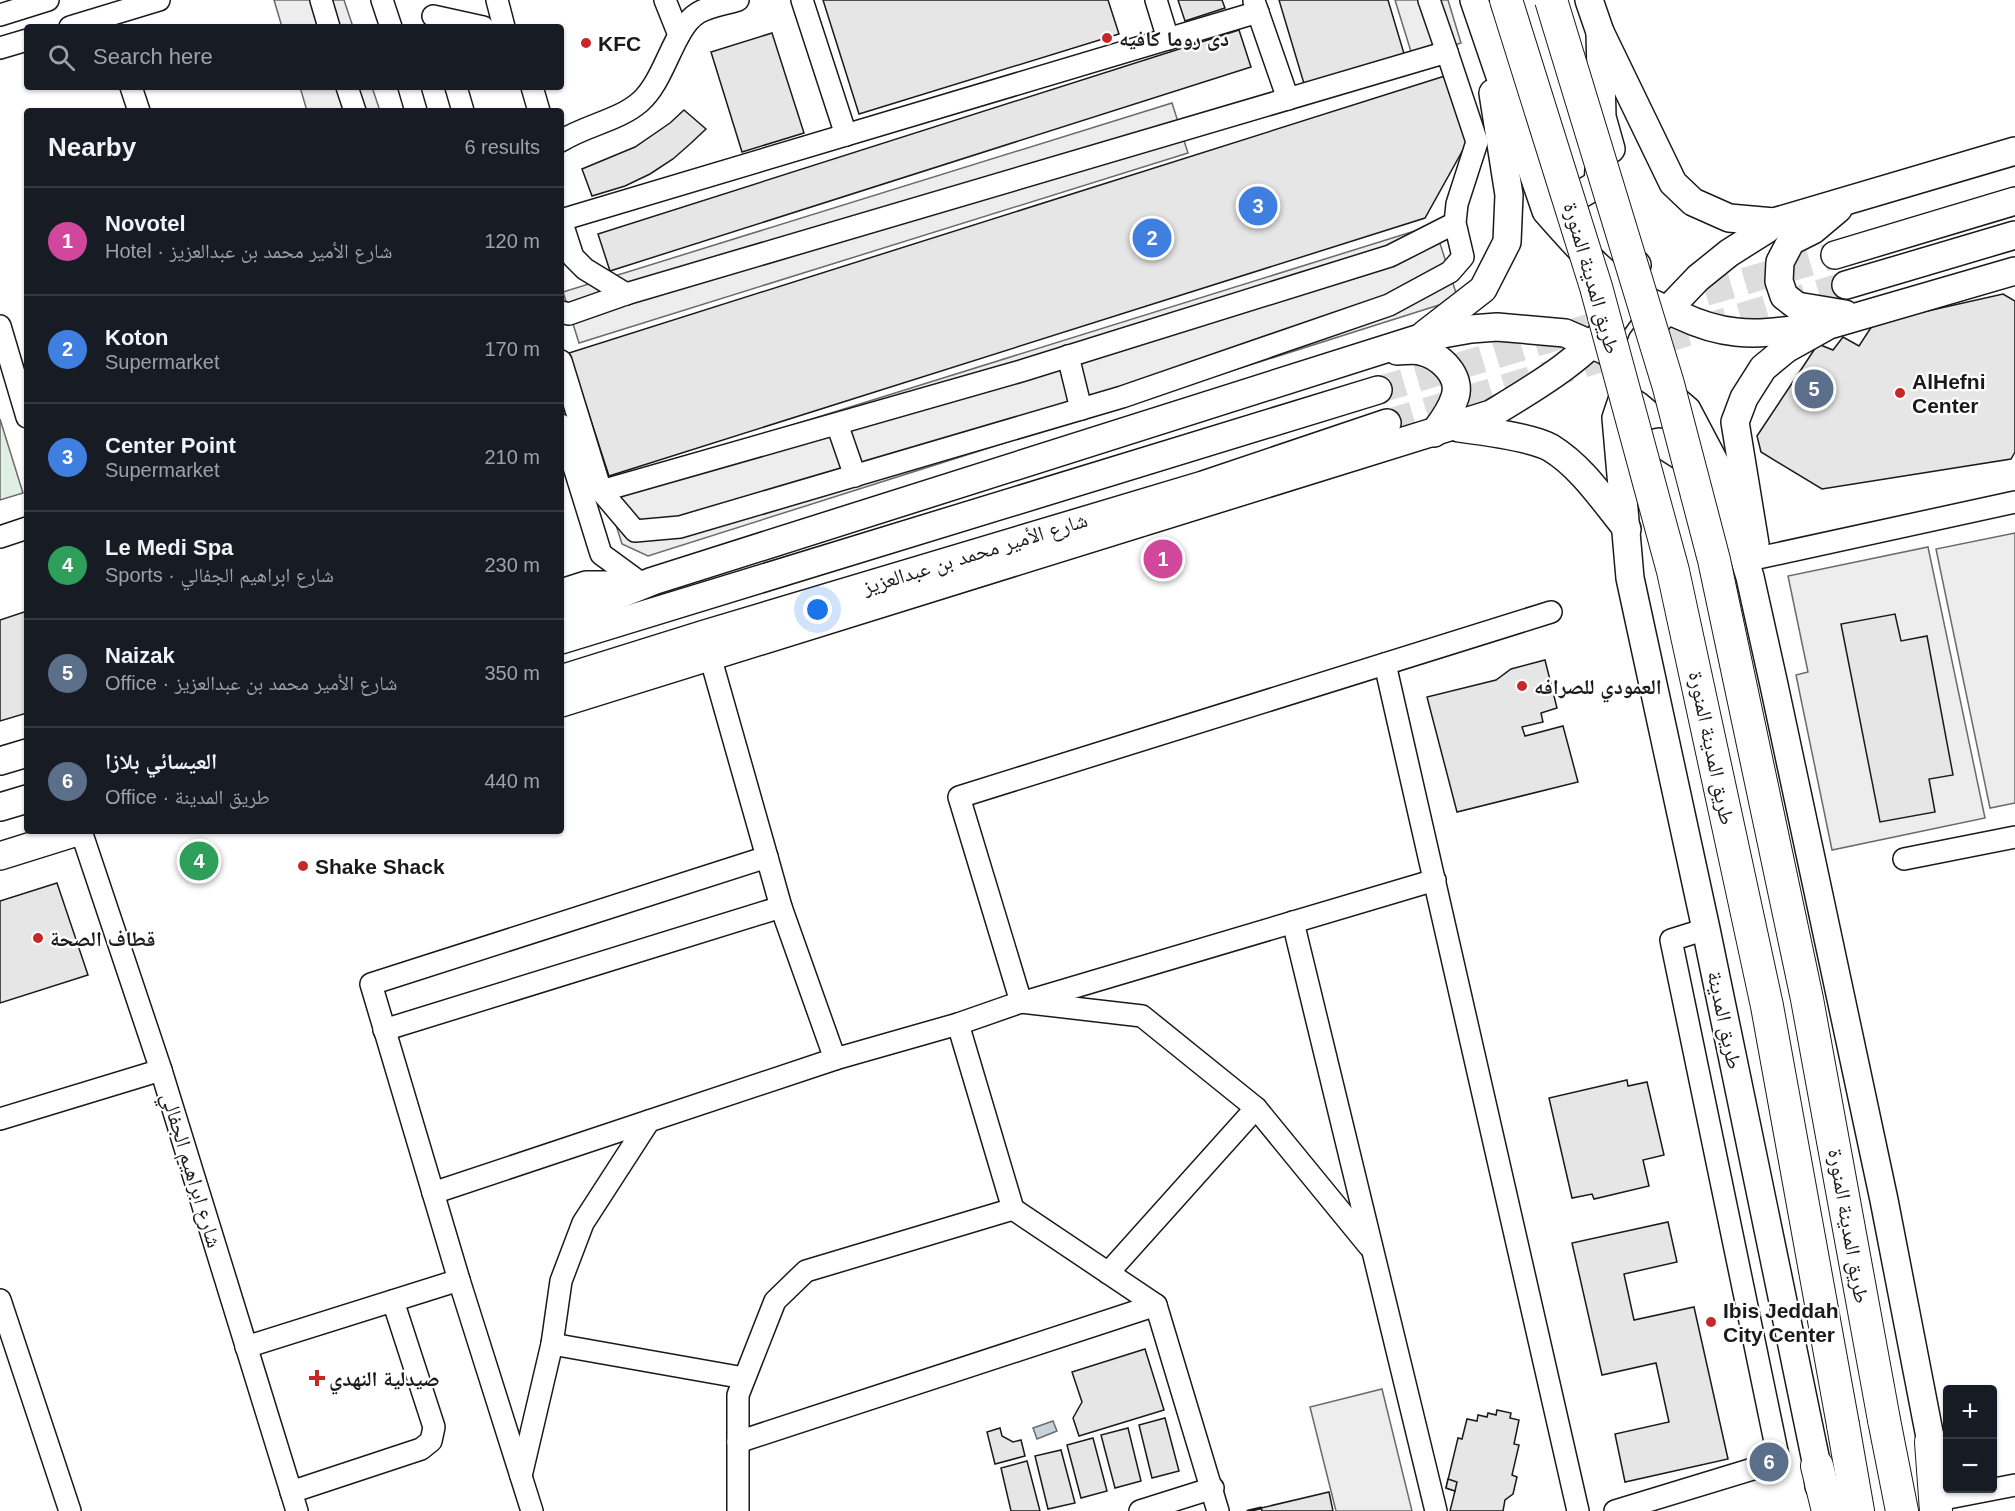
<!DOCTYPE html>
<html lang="en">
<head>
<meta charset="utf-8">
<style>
	body { margin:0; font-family:Arial,"Noto Naskh Arabic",sans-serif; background:#20242c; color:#f1f3f6 }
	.controls { position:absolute; right:18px; bottom:18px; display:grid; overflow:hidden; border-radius:6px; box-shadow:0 2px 4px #0004 }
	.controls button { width:54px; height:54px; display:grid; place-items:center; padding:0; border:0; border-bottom:2px solid #363941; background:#171b24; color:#f1f3f6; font:30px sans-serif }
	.you { position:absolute; left:818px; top:610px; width:21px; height:21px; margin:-15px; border:4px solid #fff; border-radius:50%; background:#1a73e8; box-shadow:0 0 0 9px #1a73e833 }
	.badge { display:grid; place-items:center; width:39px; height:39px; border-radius:50%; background:#c62828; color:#fff; font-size:20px; font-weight:700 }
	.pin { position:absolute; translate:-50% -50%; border:3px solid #fff; box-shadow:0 2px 6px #0006 }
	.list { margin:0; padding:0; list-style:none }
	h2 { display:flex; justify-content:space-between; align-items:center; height:78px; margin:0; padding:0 24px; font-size:26px }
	h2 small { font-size:20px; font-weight:400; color:#9ea1a6 }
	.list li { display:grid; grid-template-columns:39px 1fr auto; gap:18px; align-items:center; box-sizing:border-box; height:108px; padding:0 24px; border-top:2px solid #363941 }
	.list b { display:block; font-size:22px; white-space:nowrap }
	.list p { margin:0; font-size:20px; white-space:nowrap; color:#9ea1a6 }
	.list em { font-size:20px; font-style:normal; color:#9ea1a6 }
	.icon { flex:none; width:33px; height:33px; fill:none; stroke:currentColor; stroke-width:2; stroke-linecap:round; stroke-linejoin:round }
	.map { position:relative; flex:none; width:2015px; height:1511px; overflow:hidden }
	.search { position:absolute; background:#171b24; box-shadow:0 2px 4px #0004; left:24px; top:24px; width:540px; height:66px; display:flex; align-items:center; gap:15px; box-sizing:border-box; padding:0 21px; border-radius:6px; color:#9ea1a6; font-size:22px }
	.panel { position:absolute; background:#171b24; box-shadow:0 2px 4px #0004; left:24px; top:108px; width:540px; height:726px; border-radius:6px }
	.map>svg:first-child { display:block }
	.green { fill:#e0efe3; stroke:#6a6a6a; stroke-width:1.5 }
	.parking { fill:#ededed; stroke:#6a6a6a; stroke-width:1.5 }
	.water { fill:#c6d2dc; stroke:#6a6a6a; stroke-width:1.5 }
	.building { fill:#e6e6e6; stroke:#1a1a1a; stroke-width:1.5 }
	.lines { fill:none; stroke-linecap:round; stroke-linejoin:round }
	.major-tunnel { stroke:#ddd; stroke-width:27; stroke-dasharray:27 14; stroke-linecap:butt }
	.minor-casing { stroke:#1a1a1a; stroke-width:24 }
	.major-casing { stroke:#1a1a1a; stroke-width:30 }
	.highway-casing { stroke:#1a1a1a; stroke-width:34 }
	.minor { stroke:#fff; stroke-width:21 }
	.major { stroke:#fff; stroke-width:27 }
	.highway { stroke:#fff; stroke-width:32 }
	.highway-bridge-casing { stroke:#1a1a1a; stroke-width:34; stroke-linecap:butt }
	.highway-bridge { stroke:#fff; stroke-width:32 }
	.wall { stroke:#1a1a1a; stroke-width:3 }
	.poi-dot { fill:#c62828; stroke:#fff; stroke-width:2 }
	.labels { text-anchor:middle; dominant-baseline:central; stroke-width:4.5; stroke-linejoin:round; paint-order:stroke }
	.poi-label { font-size:21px; font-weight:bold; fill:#1a1a1a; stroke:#fff; text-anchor:start }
	.street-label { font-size:21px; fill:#1a1a1a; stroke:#fff }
</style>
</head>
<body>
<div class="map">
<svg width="2015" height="1511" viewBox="0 0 2015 1511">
	<rect width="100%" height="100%" fill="#fff"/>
	<path class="green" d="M0 419 23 493 0 500Z"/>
	<g class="parking">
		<path d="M274 0H344L353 27H282Z"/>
		<path d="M1395 0H1448L1461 43 1413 58Z"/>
		<path d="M300 87H372L380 111H307Z"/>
		<path d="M1172 103 1188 153 579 343 563 292Z"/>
		<path d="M1434 225 1458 299 648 556 622 544 603 484Z"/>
		<path d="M2015 533V803L1990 808 1936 549Z"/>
		<path d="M1928 547 1985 818 1832 850 1796 675 1808 672 1788 576Z"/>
		<path d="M1382 1389 1412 1511H1336L1310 1407Z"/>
	</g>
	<path class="water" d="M1053 1421 1057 1431 1037 1439 1033 1428Z"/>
	<g class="building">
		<path d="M823 0H1108L1119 34 859 114Z"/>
		<path d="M1178 0H1222L1225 8 1185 21Z"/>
		<path d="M1279 0H1388L1405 57 1305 87Z"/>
		<path d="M1239 30 1251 67 610 271 598 234Z"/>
		<path d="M772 33 804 133 742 152 711 52Z"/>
		<path d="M1448 75 1469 139 1425 218 609 476 569 353Z"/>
		<path d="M684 110 706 129 690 144 673 159 650 174 625 186 592 196 582 169 635 147 670 123Z"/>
		<path d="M2003 294 2015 301V452L2011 459 1822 489 1761 452 1757 436 1818 344 1833 350 1843 337 1859 346 1874 323Z"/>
		<path d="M27 611V713L0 721V620Z"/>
		<path d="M1895 614 1901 641 1927 636 1953 775 1929 779 1935 812 1880 822 1841 624Z"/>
		<path d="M1545 660 1557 708 1541 713 1543 722 1522 727 1525 736 1563 726 1578 782 1457 812 1427 697 1496 680 1511 669Z"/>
		<path d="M57 883 88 975 0 1003V901Z"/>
		<path d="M1627 1080 1628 1086 1647 1082 1664 1155 1643 1160 1649 1186 1594 1199 1592 1194 1572 1198 1549 1098Z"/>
		<path d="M1668 1222 1677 1262 1624 1274 1634 1320 1694 1307 1728 1459 1625 1482 1615 1434 1669 1422 1656 1363 1602 1375 1572 1243Z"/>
		<path d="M1145 1349 1164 1410 1079 1436 1073 1418 1082 1402 1072 1372Z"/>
		<path d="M1497 1410 1511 1413 1510 1418 1519 1420 1514 1444 1519 1445 1512 1475 1517 1477 1513 1494 1505 1500 1503 1511H1450L1455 1491 1446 1488 1458 1438 1462 1439 1467 1419 1477 1421 1478 1415 1487 1417 1488 1413 1496 1415Z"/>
		<path d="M1165 1418 1179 1471 1152 1478 1139 1425Z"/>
		<path d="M1000 1428 1002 1436 1013 1442 1021 1440 1025 1456 995 1464 987 1432Z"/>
		<path d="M1128 1428 1141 1481 1115 1488 1101 1435Z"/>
		<path d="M1093 1438 1107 1491 1081 1498 1067 1445Z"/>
		<path d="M1061 1450 1075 1503 1048 1509 1035 1456Z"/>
		<path d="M1027 1461 1040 1511H1011L1001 1468Z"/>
		<path d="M1448 1479 1457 1482 1455 1491 1446 1488Z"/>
		<path d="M1329 1492 1333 1511H1262L1261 1508Z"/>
	</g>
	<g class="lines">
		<g class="major-tunnel">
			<path d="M1666 304 1835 255"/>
			<path d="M1378 390 1624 317"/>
			<path d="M1387 423 1846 285"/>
		</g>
		<g class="minor-casing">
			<g id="minor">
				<path d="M321 0 329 27"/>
				<path d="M382 0 391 27"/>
				<path d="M497 0 504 27"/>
				<path d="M665 0 679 35"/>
				<path d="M802 0 846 135"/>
				<path d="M1156 0 1168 39"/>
				<path d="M1429 0 1447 52"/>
				<path d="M1254 1 1288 99"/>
				<path d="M0 15 48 0"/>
				<path d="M433 16 483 27"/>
				<path d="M70 27 159 0"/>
				<path d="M0 48 27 40"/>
				<path d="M131 87 139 111"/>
				<path d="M347 87 355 111"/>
				<path d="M409 87 416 111"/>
				<path d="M456 87 463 111"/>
				<path d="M532 87 539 111"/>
				<path d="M561 141C586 125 618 121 640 102 666 79 673 28 698 13 709 6 726 4 738 0"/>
				<path d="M561 220 1258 12"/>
				<path d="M561 220 573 257 585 269 626 294"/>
				<path d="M561 312 569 314 626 294 1447 52 1477 142 1457 204 1455 223 1463 257 1450 272 1389 305 1122 397 680 527 635 531 601 491 1021 371 1390 256 1455 223"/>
				<path d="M0 326 27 417"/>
				<path d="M1068 356 1081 409"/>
				<path d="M561 361 601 491"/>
				<path d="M837 424 855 476"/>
				<path d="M561 425 601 554 642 584"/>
				<path d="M0 537 27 528"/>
				<path d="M1758 558 2015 502"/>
				<path d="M710 656 767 857"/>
				<path d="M1385 664 1578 1511"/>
				<path d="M81 831 161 1070 297 1511"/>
				<path d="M1904 859 2015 837"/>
				<path d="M1293 922 1436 1511"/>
				<path d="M1031 1000 1435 880"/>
				<path d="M1021 1002 1142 1016 1256 1108 1369 1246"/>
				<path d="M384 1030 781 907"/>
				<path d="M0 1119 161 1070"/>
				<path d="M433 1193 835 1059"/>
				<path d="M1013 1209 1156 1305 1218 1511"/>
				<path d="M1108 1273 1256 1108"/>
				<path d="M459 1280 532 1511"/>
				<path d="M0 1300 70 1511"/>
				<path d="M552 1344 744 1378"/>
				<path d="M246 1347 459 1280 371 984 767 857 781 907 835 1059 958 1024 1021 1002 959 797 1551 612"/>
				<path d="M738 1442 1156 1305"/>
				<path d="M521 1476 552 1344 561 1281 583 1223 649 1121"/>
				<path d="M291 1492 421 1449 431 1441 434 1427 393 1301"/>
				<path d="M1943 1499 2015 1485"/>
				<path d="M738 1511V1395L775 1301 806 1271 1013 1209 958 1024"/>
				<path d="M1140 1511 1213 1488"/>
				<path d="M1615 1511 1779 1461 1671 940 1706 929"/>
			</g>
		</g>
		<g class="major-casing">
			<g id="major">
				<path d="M1474 0 1546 211C1571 239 1597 270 1629 291 1645 301 1662 308 1679 315 1698 324 1715 330 1736 332 1762 335 1789 330 1814 327"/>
				<path d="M1589 0 1600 32 1673 183 1693 202 1729 218 1774 222 2015 151"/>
				<path d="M1600 32 1602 117 1611 149"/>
				<path d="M1553 181 1558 188 1581 194 1598 184 1600 155"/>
				<path d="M1838 209 1813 230 1791 241 1780 262 1779 281 1784 296 1797 306 1845 314"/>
				<path d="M1774 222 1767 229 1729 253 1698 278 1656 322 1642 341 1616 418 1630 578 1706 929 1817 1466 1819 1486"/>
				<path d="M1835 255 2015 201"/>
				<path d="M1846 285 2015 235"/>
				<path d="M1425 334 1483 289 1507 242 1509 195 1493 93"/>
				<path d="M1397 351C1404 351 1413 349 1420 351 1440 355 1462 376 1455 397 1451 411 1442 422 1434 433"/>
				<path d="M1459 428C1482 431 1532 437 1551 448 1582 467 1604 501 1627 529"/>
				<path d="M1630 468V464L1647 445 1659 442 1692 463 1697 472"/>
				<path d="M1755 544 1735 422 1744 398 1763 368 1786 349 1829 325 2015 271"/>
				<path d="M561 593 586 585H626"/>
				<path d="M561 618 653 581 1420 338 1471 329 1497 327 1565 333 1604 350 1632 368 1655 383 1687 410 1716 465 1750 577 1774 685 1884 1200 1935 1463"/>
				<path d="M561 640 1378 390"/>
				<path d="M561 679 705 634 1203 485 1387 423"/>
				<path d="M561 703 1491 414C1534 388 1586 358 1617 316 1628 302 1632 282 1637 265"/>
				<path d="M0 761 27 753"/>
				<path d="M0 807 27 799"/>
				<path d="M0 856 80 831"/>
			</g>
		</g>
		<g class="highway-casing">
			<g id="highway">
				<path d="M1884 1420 1902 1511"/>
				<path d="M1843 1425 1858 1511"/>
				<path d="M1931 1442 1936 1511"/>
				<path d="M1817 1466 1828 1511"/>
			</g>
		</g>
		<use href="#minor" class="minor"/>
		<use href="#major" class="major"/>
		<use href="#highway" class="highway"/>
		<g class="highway-bridge-casing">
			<g id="highway-bridge">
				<path d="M1506 0 1596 287 1673 571 1767 1006 1843 1425"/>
				<path d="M1551 0 1668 384 1714 560 1807 999 1884 1420"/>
			</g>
		</g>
		<use href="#highway-bridge" class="highway-bridge"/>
		<path class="wall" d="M1248 1511 1261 1508"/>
	</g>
	<g class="poi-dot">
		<circle cx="1107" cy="38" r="6"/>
		<circle cx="586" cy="43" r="6"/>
		<circle cx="1900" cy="393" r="6"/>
		<circle cx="1522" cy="686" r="6"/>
		<circle cx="303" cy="866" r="6"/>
		<circle cx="38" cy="938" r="6"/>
		<circle cx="1711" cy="1322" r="6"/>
		<path d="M314 1369h6v6h6v6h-6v6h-6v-6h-6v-6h6z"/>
	</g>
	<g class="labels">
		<g class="poi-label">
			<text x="1119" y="38">دى روما كافيه</text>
			<text x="598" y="43">KFC</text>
			<text x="1912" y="381">AlHefni<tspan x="1912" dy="24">Center</tspan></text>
			<text x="1534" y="686">العمودي للصرافه</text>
			<text x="315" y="866">Shake Shack</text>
			<text x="50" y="938">قطاف الصحة</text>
			<text x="1723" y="1310">Ibis Jeddah<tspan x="1723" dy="24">City Center</tspan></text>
			<text x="329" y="1378">صيدلية النهدي</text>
		</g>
		<g class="street-label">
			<text transform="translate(1592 278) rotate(74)">طريق المدينة المنورة</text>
			<text transform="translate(975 553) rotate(-17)">شارع الأمير محمد بن عبدالعزيز</text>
			<text transform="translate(1712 748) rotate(78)">طريق المدينة المنورة</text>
			<text transform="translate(1725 1020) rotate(78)">طريق المدينة</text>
			<text transform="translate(192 1170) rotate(73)">شارع ابراهيم الجفالي</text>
			<text transform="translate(1849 1226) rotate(80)">طريق المدينة المنورة</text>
		</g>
	</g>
</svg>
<div class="controls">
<button>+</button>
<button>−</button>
</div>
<div class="you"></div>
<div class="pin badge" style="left:1163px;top:559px;background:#d1479c">1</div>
<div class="pin badge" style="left:1152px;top:238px;background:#3f7fe0">2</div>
<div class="pin badge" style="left:1258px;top:206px;background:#3f7fe0">3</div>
<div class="pin badge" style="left:199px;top:861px;background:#2e9e5b">4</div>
<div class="pin badge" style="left:1814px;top:389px;background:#5c6f8a">5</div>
<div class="pin badge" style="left:1769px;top:1462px;background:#5c6f8a">6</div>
<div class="search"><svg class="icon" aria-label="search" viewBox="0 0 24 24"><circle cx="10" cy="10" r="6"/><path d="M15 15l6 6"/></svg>Search here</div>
<section class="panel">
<h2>Nearby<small>6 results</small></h2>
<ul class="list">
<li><span class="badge" style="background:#d1479c">1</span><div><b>Novotel</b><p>Hotel · شارع الأمير محمد بن عبدالعزيز</p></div><em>120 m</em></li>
<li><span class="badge" style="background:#3f7fe0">2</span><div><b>Koton</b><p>Supermarket</p></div><em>170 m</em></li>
<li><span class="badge" style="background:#3f7fe0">3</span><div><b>Center Point</b><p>Supermarket</p></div><em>210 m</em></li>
<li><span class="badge" style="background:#2e9e5b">4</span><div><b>Le Medi Spa</b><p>Sports · شارع ابراهيم الجفالي</p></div><em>230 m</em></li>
<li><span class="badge" style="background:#5c6f8a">5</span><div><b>Naizak</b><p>Office · شارع الأمير محمد بن عبدالعزيز</p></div><em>350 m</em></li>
<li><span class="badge" style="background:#5c6f8a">6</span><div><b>العيسائي بلازا</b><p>Office · طريق المدينة</p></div><em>440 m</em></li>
</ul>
</section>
</div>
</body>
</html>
